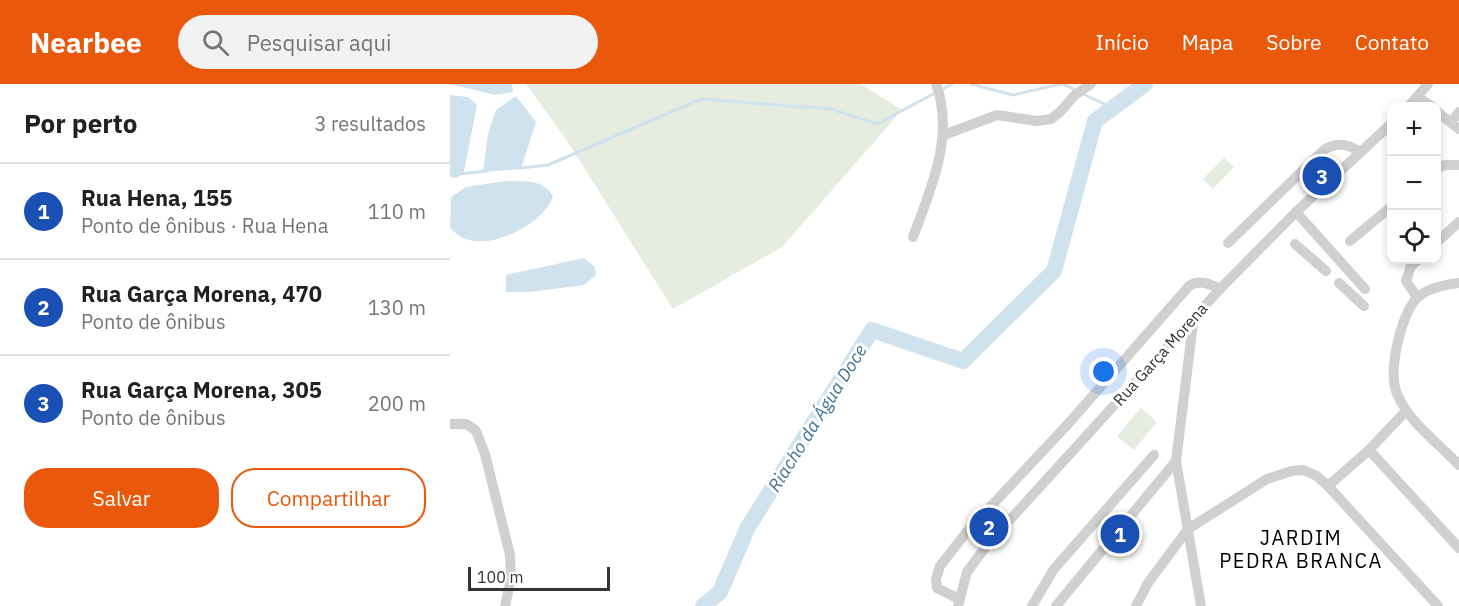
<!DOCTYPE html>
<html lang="pt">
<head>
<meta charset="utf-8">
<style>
	body { margin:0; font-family:"IBM Plex Sans",sans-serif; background:#f2f2f2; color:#202124 }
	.controls { position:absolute; right:18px; top:18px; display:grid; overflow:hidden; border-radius:12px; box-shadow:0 3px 9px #0003 }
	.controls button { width:54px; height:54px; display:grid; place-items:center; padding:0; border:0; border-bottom:2px solid #e0e0e0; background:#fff; color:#202124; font:30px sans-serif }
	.scale { position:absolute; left:18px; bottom:15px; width:142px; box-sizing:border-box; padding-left:6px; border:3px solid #333; border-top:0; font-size:16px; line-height:21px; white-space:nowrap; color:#333; -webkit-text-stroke:4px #fff; paint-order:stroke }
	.you { position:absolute; left:654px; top:288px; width:21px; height:21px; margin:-15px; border:4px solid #fff; border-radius:50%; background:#1a73e8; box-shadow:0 0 0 9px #1a73e833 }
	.badge { display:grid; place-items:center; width:39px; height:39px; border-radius:50%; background:#ea580c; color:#fff; font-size:20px; font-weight:700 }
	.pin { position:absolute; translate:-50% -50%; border:3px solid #fff; box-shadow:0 2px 6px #0006 }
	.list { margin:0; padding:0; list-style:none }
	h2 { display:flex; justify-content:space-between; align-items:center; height:78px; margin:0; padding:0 24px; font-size:26px }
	h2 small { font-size:20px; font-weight:400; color:#757577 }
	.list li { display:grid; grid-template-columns:39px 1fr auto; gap:18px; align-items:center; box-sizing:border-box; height:96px; padding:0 24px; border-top:2px solid #e0e0e0 }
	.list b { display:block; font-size:22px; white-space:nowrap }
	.list p { margin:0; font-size:20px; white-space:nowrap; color:#757577 }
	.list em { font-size:20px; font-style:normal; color:#757577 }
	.actions { display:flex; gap:12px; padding:18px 24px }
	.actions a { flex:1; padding:14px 0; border:2px solid #ea580c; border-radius:24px; text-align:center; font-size:21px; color:#ea580c }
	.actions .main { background:#ea580c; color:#fff }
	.icon { flex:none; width:33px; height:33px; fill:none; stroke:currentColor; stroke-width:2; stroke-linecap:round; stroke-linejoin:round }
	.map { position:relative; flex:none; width:1009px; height:522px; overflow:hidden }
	header { display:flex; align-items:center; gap:36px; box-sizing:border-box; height:84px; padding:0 30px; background:#ea580c; color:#fff }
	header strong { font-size:28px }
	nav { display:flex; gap:33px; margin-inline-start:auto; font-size:21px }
	.search { width:420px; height:54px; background:#f2f2f2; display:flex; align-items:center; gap:15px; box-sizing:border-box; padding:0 21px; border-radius:33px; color:#757577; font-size:22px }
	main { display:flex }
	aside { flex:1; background:#fff }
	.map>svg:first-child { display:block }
	.green { fill:#e6ecdf }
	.water { fill:#cfe2ee }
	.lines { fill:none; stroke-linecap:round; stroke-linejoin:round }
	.stream { stroke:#cfe2ee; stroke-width:3 }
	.river { stroke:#cfe2ee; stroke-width:16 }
	.minor { stroke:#d0d0d0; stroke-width:10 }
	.labels { text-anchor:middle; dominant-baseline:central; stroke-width:6; stroke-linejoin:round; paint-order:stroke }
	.street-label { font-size:16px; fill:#333; stroke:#fff }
	.water-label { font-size:18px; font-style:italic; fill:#3f7597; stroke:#fff }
	.quarter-label { font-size:20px; letter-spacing:1.5px; fill:#000; stroke:#fff }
</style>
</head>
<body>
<header>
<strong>Nearbee</strong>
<div class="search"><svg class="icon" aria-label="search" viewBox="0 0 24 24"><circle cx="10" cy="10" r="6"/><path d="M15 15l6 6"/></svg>Pesquisar aqui</div>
<nav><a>Início</a><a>Mapa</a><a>Sobre</a><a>Contato</a></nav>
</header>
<main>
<aside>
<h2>Por perto<small>3 resultados</small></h2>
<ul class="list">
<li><span class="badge" style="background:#1a4fb4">1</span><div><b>Rua Hena, 155</b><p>Ponto de ônibus · Rua Hena</p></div><em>110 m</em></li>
<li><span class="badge" style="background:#1a4fb4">2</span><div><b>Rua Garça Morena, 470</b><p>Ponto de ônibus</p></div><em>130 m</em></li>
<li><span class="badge" style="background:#1a4fb4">3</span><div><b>Rua Garça Morena, 305</b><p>Ponto de ônibus</p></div><em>200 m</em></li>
</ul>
<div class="actions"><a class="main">Salvar</a><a>Compartilhar</a></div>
</aside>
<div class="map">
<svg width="1009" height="522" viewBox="0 0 1009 522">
	<rect width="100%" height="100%" fill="#fff"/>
	<g class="green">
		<path d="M76 0H411L452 26 332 163 223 225 116 55Z"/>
		<path d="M774 74 784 83 763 105 753 95Z"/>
		<path d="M691 324 707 338 684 366 667 352Z"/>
	</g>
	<g class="water">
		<path d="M0 0H62L63 8 45 11Z"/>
		<path d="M0 11 18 13 27 21 14 87 7 94 0 93Z"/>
		<path d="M66 12 86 38 71 85 33 88 38 50 46 26Z"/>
		<path d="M55 97C73 98 94 94 103 113 91 144 24 177 0 143L1 113 16 103Z"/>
		<path d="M134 174 145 183 146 191 134 201 79 208H56V191Z"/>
	</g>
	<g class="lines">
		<g class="stream">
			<path d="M521 0 563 11 611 0"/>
			<path d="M613 0 627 7"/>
			<path d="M633 10 663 24"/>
			<path d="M70 84 98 81 251 15 381 25 427 40 502 0"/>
			<path d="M0 91 37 87"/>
		</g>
		<path class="river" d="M253 522 270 508 298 443 422 246 513 277 604 187 645 37 695 0"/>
		<g class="minor">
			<path d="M968 13 981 22"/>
			<path d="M959 22 978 0"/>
			<path d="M986 27 1009 45"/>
			<path d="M1001 38 1009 28"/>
			<path d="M494 51 547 31 587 37 601 35 610 28 625 11 641 0"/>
			<path d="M986 85 995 81H1009"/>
			<path d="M846 128 915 205"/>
			<path d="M463 153C481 105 505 51 486 0"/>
			<path d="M900 157 942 122"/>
			<path d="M778 159 875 65C889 58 898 60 910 68"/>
			<path d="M986 159 1009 138"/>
			<path d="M845 160 876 187"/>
			<path d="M889 199 914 222"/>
			<path d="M1009 199C995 201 976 204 966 215 950 233 937 290 948 312 960 339 989 360 1009 381"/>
			<path d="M967 213 956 197 961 182 968 176"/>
			<path d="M744 232 726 377 751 522"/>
			<path d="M0 340H16L21 343 26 347 35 370 60 471 61 494 55 522"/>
			<path d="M919 366 1009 464"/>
			<path d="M878 402 919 366 956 327"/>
			<path d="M509 515 487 504 486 495 490 482 515 450 618 340 739 202C749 195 760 200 770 205"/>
			<path d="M508 522 517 488 537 461 770 205 846 128 942 39"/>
			<path d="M582 522 604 485 704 371"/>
			<path d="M606 522 726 377"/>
			<path d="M686 522 698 499 738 445 817 395 842 387 853 386 867 392 878 402 988 522"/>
		</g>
	</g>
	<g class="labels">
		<g class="street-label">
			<text transform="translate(710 270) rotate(-48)">Rua Garça Morena</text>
		</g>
		<g class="water-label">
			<text transform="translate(367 334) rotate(-58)">Riacho da Água Doce</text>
		</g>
		<g class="quarter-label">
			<text x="851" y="453">JARDIM<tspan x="851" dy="23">PEDRA BRANCA</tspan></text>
		</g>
	</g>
</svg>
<div class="controls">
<button>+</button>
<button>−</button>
<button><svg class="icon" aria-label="locate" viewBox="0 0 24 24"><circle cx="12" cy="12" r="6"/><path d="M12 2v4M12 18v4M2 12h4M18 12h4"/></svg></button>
</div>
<div class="scale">100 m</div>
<div class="you"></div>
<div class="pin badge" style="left:670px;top:450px;background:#1a4fb4">1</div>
<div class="pin badge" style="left:539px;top:443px;background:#1a4fb4">2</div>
<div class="pin badge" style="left:872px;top:92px;background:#1a4fb4">3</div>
</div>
</main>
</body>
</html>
